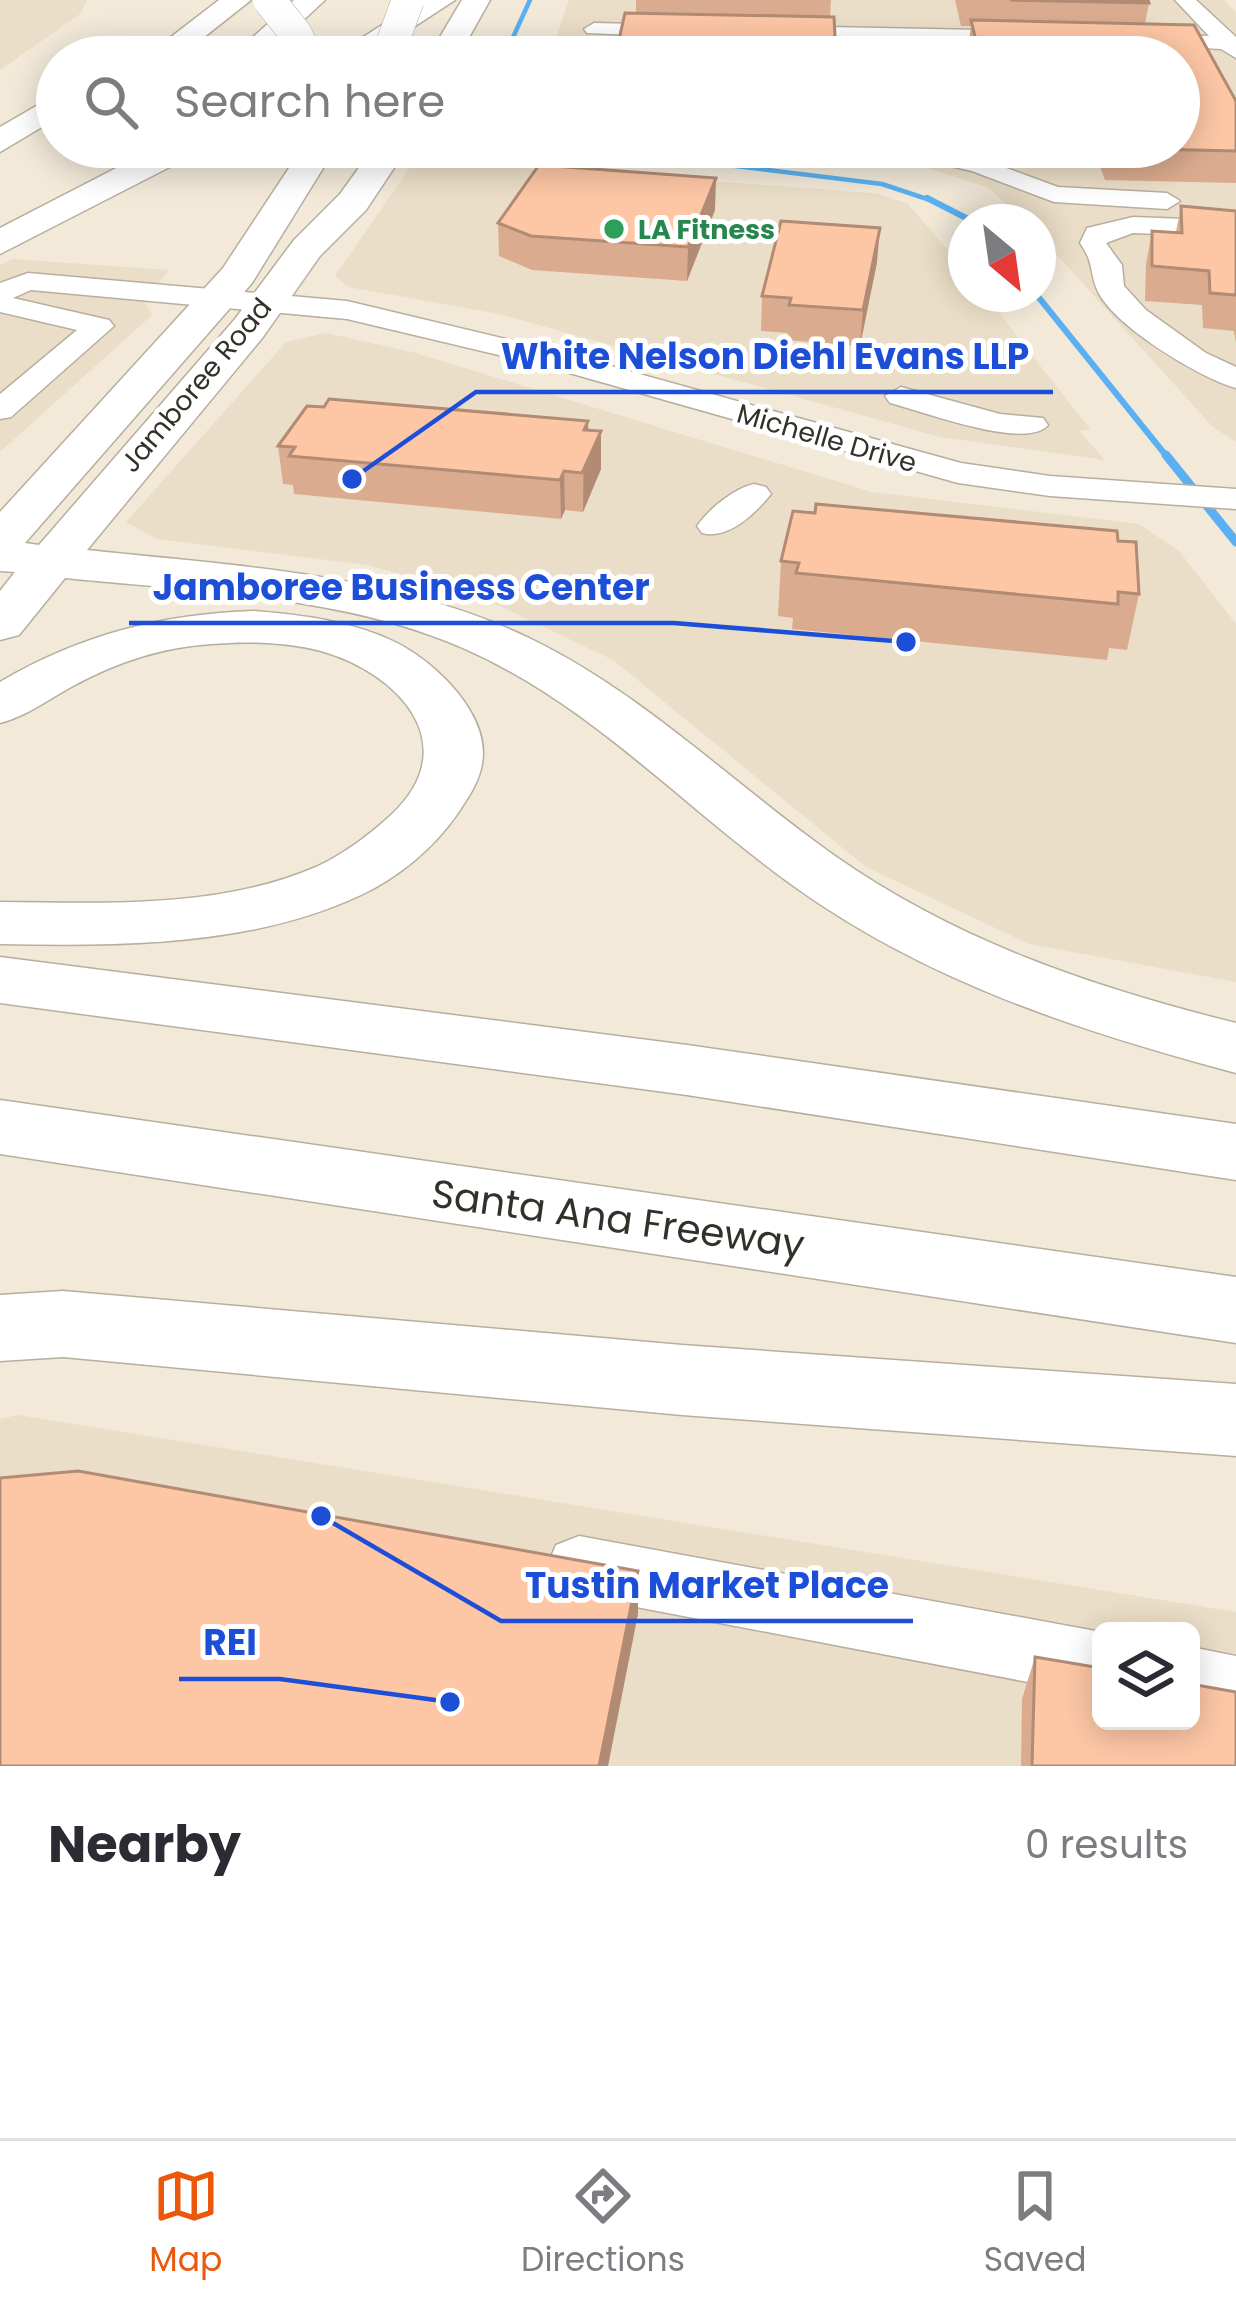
<!DOCTYPE html>
<html lang="en">
<head>
<meta charset="utf-8">
<style>
	body { margin:0; font-family:Poppins,sans-serif; background:#f7f7f7; color:#2b2b33 }
	.controls { position:absolute; right:36px; bottom:36px; display:grid; overflow:hidden; border-radius:18px; box-shadow:0 6px 30px #0003 }
	.controls button { width:108px; height:108px; display:grid; place-items:center; padding:0; border:0; border-bottom:3px solid #e1e1e2; background:#fff; color:#2b2b33; font:60px sans-serif }
	.compass { position:absolute; left:948px; top:204px; width:108px; height:108px; border-radius:50%; background:#fff; box-shadow:0 6px 30px #0003; rotate:151deg }
	.list { margin:0; padding:0; list-style:none }
	h2 { display:flex; justify-content:space-between; align-items:center; height:156px; margin:0; padding:0 48px; font-size:51px }
	h2 small { font-size:39px; font-weight:400; color:#7c7c81 }
	.icon { flex:none; width:66px; height:66px; fill:none; stroke:currentColor; stroke-width:2; stroke-linecap:round; stroke-linejoin:round }
	.map { position:relative; flex:none; width:1236px; height:1766px; overflow:hidden }
	.search { position:absolute; background:#fff; box-shadow:0 6px 30px #0003; left:36px; right:36px; top:36px; height:132px; display:flex; align-items:center; gap:30px; box-sizing:border-box; padding:0 42px; border-radius:66px; color:#7c7c81; font-size:45px }
	.sheet { height:372px; background:#fff }
	nav { display:flex; justify-content:space-around; align-items:center; box-sizing:border-box; height:168px; border-top:3px solid #e1e1e2; background:#fff; font-size:33px; color:#7c7c81 }
	nav a { display:grid; justify-items:center; gap:6px }
	nav .on { color:#ea580c }
	.map>svg:first-child { display:block }
	.built { fill:#ebdec8; fill-rule:evenodd }
	.lines { fill:none; stroke-linecap:round; stroke-linejoin:round }
	.stream-far2 { stroke:#5ab0f2; stroke-width:4.5 }
	.stream-far1 { stroke:#5ab0f2; stroke-width:6 }
	.stream { stroke:#5ab0f2; stroke-width:9 }
	.minor-casing { stroke:#b7ae9f; stroke-width:3 }
	.highway-casing { stroke:#b7ae9f; stroke-width:3 }
	.minor { fill:#fff; fill-rule:evenodd }
	.highway { fill:#fff; fill-rule:evenodd }
	.highway-bridge-casing { stroke:#b7ae9f; stroke-width:33; stroke-linecap:butt }
	.highway-bridge { stroke:#fff; stroke-width:32 }
	.wall { fill:#daab8f }
	.shaded-wall { fill:#b18b74 }
	.building { fill:#fdc7a6; stroke:#b18b74; stroke-width:3 }
	.leisure-dot { fill:#2e9e5b; stroke:#fff; stroke-width:4.5 }
	.labels { text-anchor:middle; dominant-baseline:central; stroke-width:10; stroke-linejoin:round; paint-order:stroke }
	.far-leisure-label { font-size:27px; font-weight:bold; fill:#27864d; stroke:#fff; text-anchor:start }
	.far-street-label { font-size:27px; fill:#33302a; stroke:#fff }
	.near-street-label { font-size:39px; fill:#33302a; stroke:#fff }
	.leader { fill:none; stroke:#1d4ed8; stroke-width:4.5 }
	.callout-dot { fill:#1d4ed8; stroke:#fff; stroke-width:4.5 }
	.callout-label { font-size:36px; text-anchor:middle; font-weight:bold; fill:#1d4ed8; stroke:#fff; stroke-width:10; stroke-linejoin:round; paint-order:stroke }
</style>
</head>
<body>
<div class="map">
<svg width="1236" height="1766" viewBox="0 0 1236 1766">
	<rect width="100%" height="100%" fill="#f2e9d9"/>
	<g class="built">
		<path d="M0 0H87L80 14 0 70Z"/>
		<path d="M569 0H1224L1236 12V442L1212 426 1038 234V222H1027L987 187 908 162 714 147H1179V57H549Z"/>
		<path d="M424 147H448L521 168 836 190 879 194 908 204 966 271V294H984L1090 429 1079 431 1105 460 940 437 499 314 348 287 335 276Z"/>
		<path d="M12 259 169 270 144 301 152 315 0 452V265Z"/>
		<path d="M326 333 412 352 872 492 1139 524 1179 551 1236 624V982L1029 944 866 867 613 660 479 596 368 565 157 539 126 522 286 342Z"/>
		<path d="M18 1415 1236 1612V1766H0V1419ZM1101 1631H1191V1721H1101Z"/>
	</g>
	<g class="lines">
		<g class="stream-far2">
			<path d="M504 57 530 0"/>
			<path d="M581 147 882 184 933 201"/>
		</g>
		<g class="stream-far1">
			<path d="M927 198 974 222"/>
			<path d="M1036 294 1168 458"/>
		</g>
		<path class="stream" d="M1166 455 1236 542"/>
		<g class="minor-casing">
			<g id="minor">
				<path d="M1175 0H1196L1236 37V58L1221 49 1136 44 1133 40 1143 34 1209 36Z"/>
				<path d="M594 23 681 25 691 31 681 37 587 33 584 29Z"/>
				<path d="M777 26 1029 31 1039 37 1029 43 770 36V28Z"/>
				<path d="M884 147H929L979 158 1058 187 1167 193 1180 201 1167 209 1054 202 972 171 888 152Z"/>
				<path d="M1133 217 1236 221V237L1133 233 1106 243 1122 265 1124 286 1146 310 1206 353 1236 367V388C1201 379 1108 323 1096 287 1089 267 1094 264 1080 243L1087 228Z"/>
				<path d="M28 273 347 301 560 352 961 463 1050 476 1236 489V509L1050 496 958 483 541 365 347 319 31 290 13 298 109 320 114 326 11 417 0 419V394L77 330 0 312V283Z"/>
				<path d="M901 387 1000 414 1043 418 1048 425C1026 451 922 411 890 403L885 396Z"/>
				<path d="M754 484 766 487 771 494C755 514 728 540 702 533L697 526C709 509 733 489 754 484Z"/>
				<path d="M579 1536 1101 1632V1696L579 1596 556 1587 547 1566 556 1545Z"/>
				<path d="M1191 1647 1236 1656V1722L1191 1713Z"/>
			</g>
		</g>
		<g class="highway-casing">
			<g id="highway">
				<path d="M219 0H251L179 57H145Z"/>
				<path d="M294 0H325L264 57H231Z"/>
				<path d="M421 0H455L368 57H332Z"/>
				<path d="M462 0H490L458 57H428Z"/>
				<path d="M57 94V118L0 152V127Z"/>
				<path d="M157 147H200L195 154 0 254V228Z"/>
				<path d="M295 147H329L325 165 252 283 25 543 39 545 235 319 294 240 340 194 374 147H408L366 210 320 256 263 337 87 550C234 566 396 573 531 639 644 694 733 784 835 856 956 941 1094 988 1236 1023V1073C1079 1031 928 982 795 887 684 808 592 705 465 649 347 596 193 591 65 578L19 635 0 640V591L15 572 0 571V512L223 268 291 165Z"/>
				<path d="M254 611C302 615 353 621 397 643 436 663 491 715 482 764 479 782 468 798 458 813 434 848 399 877 361 895 250 947 120 946 0 944V902C103 903 219 909 316 867 344 854 368 836 391 815 466 745 399 673 321 651 286 642 247 641 212 644 162 647 117 662 73 686 49 699 27 716 0 723V682C80 635 161 614 254 611Z"/>
				<path d="M0 957 687 1045 1236 1124V1180L687 1095 0 1003Z"/>
				<path d="M0 1100 1236 1277V1343L0 1154Z"/>
				<path d="M63 1291 682 1345 1236 1384V1456L682 1415 63 1357 0 1361V1295Z"/>
			</g>
		</g>
		<use href="#minor" class="minor"/>
		<use href="#highway" class="highway"/>
		<g class="highway-bridge-casing">
			<g id="highway-bridge">
				<path d="M269 0 296 34 306 57"/>
				<path d="M387 57 408 0"/>
			</g>
		</g>
		<use href="#highway-bridge" class="highway-bridge"/>
	</g>
	<g class="wall">
		<path d="M636 0H831L830 17 636 13Z"/>
		<path d="M955 0H1148L1149 3 1145 24 1236 101V183L1105 180 1099 164 994 159 991 147H1179V57H970L968 48 971 26H961Z"/>
		<path d="M1181 206 1236 211V344L1234 331 1203 328 1202 305 1145 301 1146 264 1152 231 1176 232Z"/>
		<path d="M715 210 687 281 532 270 499 256 498 223Z"/>
		<path d="M877 262 860 346 787 340 788 333 761 331 762 296Z"/>
		<path d="M601 431V469L583 512 565 510 561 519 294 494 293 485 283 484 278 446Z"/>
		<path d="M1118 541 1139 594 1127 650 1109 648 1107 660 792 629 793 618 778 616 781 561Z"/>
		<path d="M1035 1657 1236 1766H1021L1022 1699Z"/>
	</g>
	<g class="shaded-wall">
		<path d="M716 178 715 210 687 281 688 247Z"/>
		<path d="M880 228 877 262 860 346 863 310Z"/>
		<path d="M588 421 589 459 601 431V469L583 512 584 430Z"/>
		<path d="M564 471 565 510 561 519 560 480Z"/>
		<path d="M638 1571V1614L608 1766H599Z"/>
	</g>
	<g class="building">
		<path d="M1010 0H1148L1149 3Z"/>
		<path d="M625 13 834 17 836 57H615Z"/>
		<path d="M971 20 1194 25 1236 101V151L1110 148 1179 147V57H980Z"/>
		<path d="M539 165 716 178 688 247 531 236 498 223Z"/>
		<path d="M1181 206 1236 211V295L1210 293 1209 271 1152 266V231L1182 233Z"/>
		<path d="M781 221 880 228 863 310 789 305 791 298 762 296Z"/>
		<path d="M329 399 588 421 584 430 601 431 582 473 564 471 560 480 289 456 295 447 278 446 307 406 324 407Z"/>
		<path d="M816 504 1117 531 1118 541 1136 542 1139 594 1118 592V604L796 573 799 563 781 561 793 511 815 513Z"/>
		<path d="M78 1471 638 1571 599 1766H0V1478Z"/>
		<path d="M1035 1657 1101 1668V1721H1191V1684L1236 1692V1766H1032Z"/>
	</g>
	<circle class="leisure-dot" cx="614" cy="229" r="12"/>
	<g class="labels">
		<g class="far-leisure-label">
			<text x="638" y="229">LA Fitness</text>
		</g>
		<g class="far-street-label">
			<text transform="translate(196 385) rotate(-50)">Jamboree Road</text>
			<text transform="translate(827 438) rotate(16)">Michelle Drive</text>
		</g>
		<g class="near-street-label">
			<text transform="translate(618 1219) rotate(8)">Santa Ana Freeway</text>
		</g>
	</g>
	<path class="leader" d="M352 479L476 392H1053M906 642L674 623H129M321 1516L501 1621H913M450 1702L280 1679H179"/>
	<g class="callout-dot">
		<circle cx="352" cy="479" r="12"/>
		<circle cx="906" cy="642" r="12"/>
		<circle cx="321" cy="1516" r="12"/>
		<circle cx="450" cy="1702" r="12"/>
	</g>
	<g class="callout-label">
		<text x="765" y="369">White Nelson Diehl Evans LLP</text>
		<text x="401" y="600">Jamboree Business Center</text>
		<text x="707" y="1598">Tustin Market Place</text>
		<text x="230" y="1655">REI</text>
	</g>
</svg>
<div class="controls">
<button><svg class="icon" aria-label="layers" viewBox="0 0 24 24"><path d="M12 4l9 5-9 5-9-5zM3 14l9 5 9-5"/></svg></button>
</div>
<svg class="compass" viewBox="-18 -18 36 36"><path d="M0-13l5 13h-10z" fill="#e53935"/><path d="M0 13l5-13h-10z" fill="#7c7c81"/></svg>
<div class="search"><svg class="icon" aria-label="search" viewBox="0 0 24 24"><circle cx="10" cy="10" r="6"/><path d="M15 15l6 6"/></svg>Search here</div>
</div>
<section class="sheet">
<h2>Nearby<small>0 results</small></h2>
<ul class="list">
</ul>
</section>
<nav>
<a class="on"><svg class="icon" aria-label="map" viewBox="0 0 24 24"><path d="M3 6l6-2 6 2 6-2v14l-6 2-6-2-6 2zM9 4v14M15 6v14"/></svg>Map</a>
<a><svg class="icon" aria-label="directions" viewBox="0 0 24 24"><path d="M12 3l9 9-9 9-9-9zM9 14v-3h6M13 9l2 2-2 2"/></svg>Directions</a>
<a><svg class="icon" aria-label="saved" viewBox="0 0 24 24"><path d="M7 4h10v16l-5-4-5 4z"/></svg>Saved</a>
</nav>
</body>
</html>
